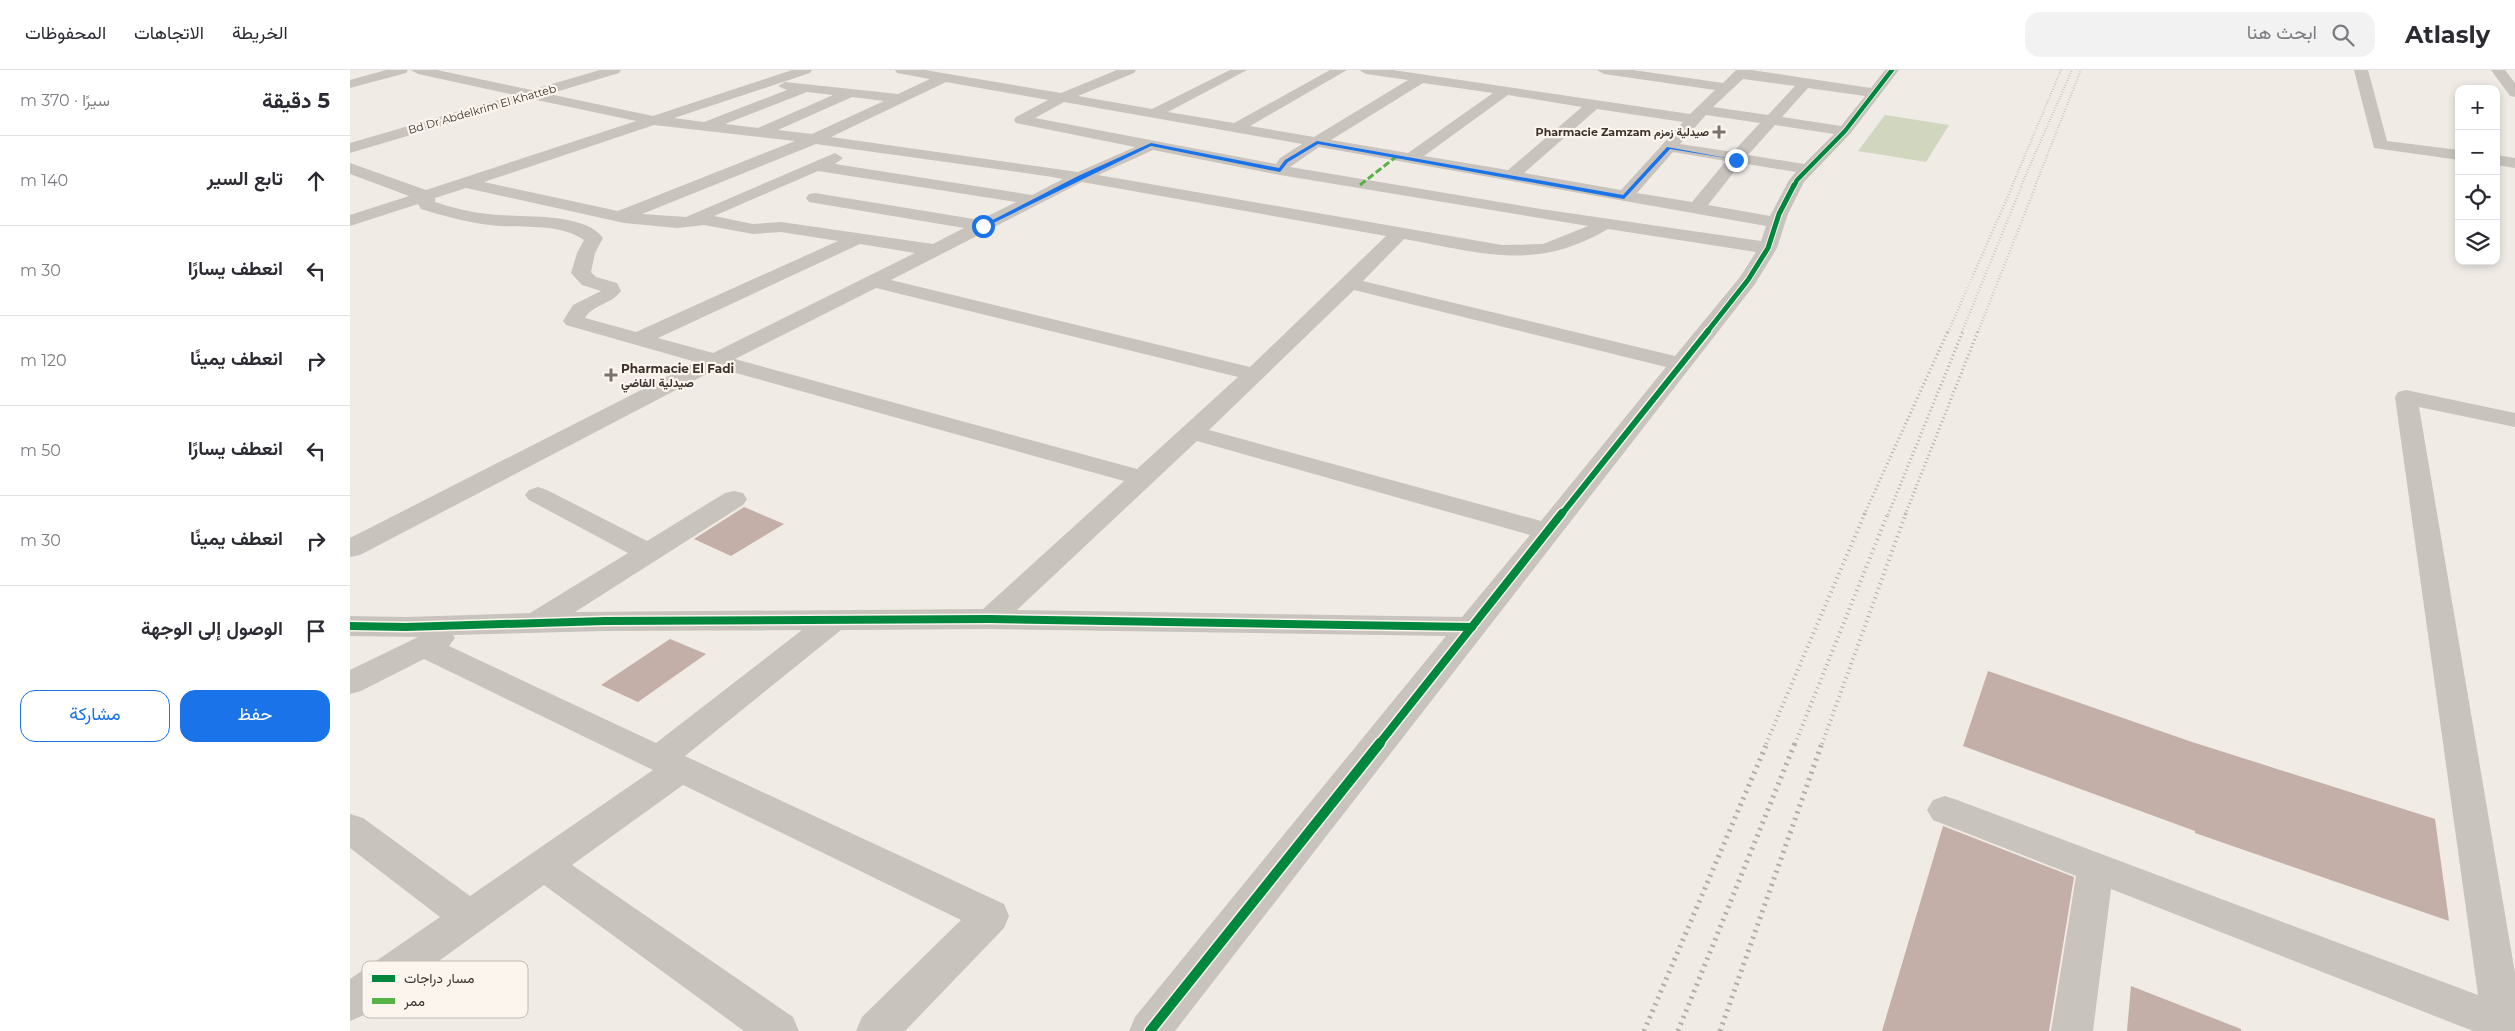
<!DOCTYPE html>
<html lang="ar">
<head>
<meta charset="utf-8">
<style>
	body { margin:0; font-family:Montserrat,Vazirmatn,sans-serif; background:#f2f2f3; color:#2b2b33; direction:rtl }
	.controls { position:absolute; right:15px; top:15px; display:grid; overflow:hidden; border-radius:10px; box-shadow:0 2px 8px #0003 }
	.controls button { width:45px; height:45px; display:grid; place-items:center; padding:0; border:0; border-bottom:1px solid #e1e1e2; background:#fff; color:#2b2b33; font:25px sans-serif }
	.stop { position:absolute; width:15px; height:15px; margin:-11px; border:4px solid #1a73e8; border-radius:50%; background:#fff }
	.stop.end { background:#1a73e8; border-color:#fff; box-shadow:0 1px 5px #0008 }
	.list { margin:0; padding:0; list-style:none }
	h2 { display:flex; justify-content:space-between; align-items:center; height:65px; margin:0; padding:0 20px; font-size:21px }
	h2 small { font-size:16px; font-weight:400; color:#7c7c81 }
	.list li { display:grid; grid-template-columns:32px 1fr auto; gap:15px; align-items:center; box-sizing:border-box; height:90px; padding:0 20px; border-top:1px solid #e1e1e2 }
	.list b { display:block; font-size:19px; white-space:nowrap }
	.list em { font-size:16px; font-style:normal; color:#7c7c81 }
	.actions { display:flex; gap:10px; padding:15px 20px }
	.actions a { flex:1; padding:11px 0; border:1px solid #1a73e8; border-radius:15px; text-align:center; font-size:18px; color:#1a73e8 }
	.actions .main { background:#1a73e8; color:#fff }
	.icon { flex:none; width:28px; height:28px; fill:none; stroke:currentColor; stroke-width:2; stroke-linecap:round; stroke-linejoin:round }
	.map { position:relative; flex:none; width:2165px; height:961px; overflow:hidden; direction:ltr }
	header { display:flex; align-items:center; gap:30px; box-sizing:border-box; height:70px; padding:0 25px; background:#fff; border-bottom:1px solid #e1e1e2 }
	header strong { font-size:24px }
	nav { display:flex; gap:28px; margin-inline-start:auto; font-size:18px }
	.search { width:350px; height:45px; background:#f2f2f3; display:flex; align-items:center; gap:12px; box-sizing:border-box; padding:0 18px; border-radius:15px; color:#7c7c81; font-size:19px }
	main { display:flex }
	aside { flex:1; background:#fff }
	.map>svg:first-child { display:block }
	.green { fill:#d1d6bf }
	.building { fill:#c3afa7 }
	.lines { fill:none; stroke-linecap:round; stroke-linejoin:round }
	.minor { fill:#c9c3be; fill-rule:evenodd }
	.rail-far4 { stroke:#b1aca8; stroke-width:2; stroke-dasharray:0.5 2; stroke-linecap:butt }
	.rail-far3 { stroke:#b1aca8; stroke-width:2.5; stroke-dasharray:0.5 2.5; stroke-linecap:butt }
	.rail-far2 { stroke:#b1aca8; stroke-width:3; stroke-dasharray:1 3; stroke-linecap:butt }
	.rail-far1 { stroke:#b1aca8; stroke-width:4; stroke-dasharray:1 4; stroke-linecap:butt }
	.rail { stroke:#b1aca8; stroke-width:5; stroke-dasharray:2 5; stroke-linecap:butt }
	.quiet { stroke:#57b246; stroke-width:3; stroke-dasharray:7 3; stroke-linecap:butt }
	.cycleway-far4-casing { stroke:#fbf5ee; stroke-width:6 }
	.cycleway-far3-casing { stroke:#fbf5ee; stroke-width:7 }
	.cycleway-far2-casing { stroke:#fbf5ee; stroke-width:9 }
	.cycleway-far1-casing { stroke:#fbf5ee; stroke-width:11 }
	.cycleway-casing { stroke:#fbf5ee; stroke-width:13 }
	.cycleway-far4 { stroke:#00873e; stroke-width:4.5 }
	.cycleway-far3 { stroke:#00873e; stroke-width:5 }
	.cycleway-far2 { stroke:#00873e; stroke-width:6 }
	.cycleway-far1 { stroke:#00873e; stroke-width:8 }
	.cycleway { stroke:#00873e; stroke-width:10 }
	.route { fill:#1a73e8 }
	.poi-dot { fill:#7a716c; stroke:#fbf5ee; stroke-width:2 }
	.labels { text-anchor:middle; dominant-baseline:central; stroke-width:4.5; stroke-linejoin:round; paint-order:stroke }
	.far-street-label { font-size:11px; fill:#3b302b; stroke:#fbf5ee }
	.far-poi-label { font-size:11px; font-weight:bold; fill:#3b302b; stroke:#fbf5ee; text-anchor:end }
	.poi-label { font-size:12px; font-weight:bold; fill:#3b302b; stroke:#fbf5ee; text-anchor:start }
	.key { fill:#fbf5ee; stroke:#c1bab4; stroke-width:1 }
	.key-label { font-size:14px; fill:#3b302b }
</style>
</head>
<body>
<header>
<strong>Atlasly</strong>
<div class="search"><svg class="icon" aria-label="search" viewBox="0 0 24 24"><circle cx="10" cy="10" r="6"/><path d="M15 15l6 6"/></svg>ابحث هنا</div>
<nav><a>الخريطة</a><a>الاتجاهات</a><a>المحفوظات</a></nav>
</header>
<main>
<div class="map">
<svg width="2165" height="961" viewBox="0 0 2165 961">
	<rect width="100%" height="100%" fill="#f0ebe5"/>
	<path class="green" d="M1535 45 1599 55 1576 92 1508 81Z"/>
	<g class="building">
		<path d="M394 437 434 454 381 486 344 469Z"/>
		<path d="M320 569 356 584 288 632 251 615Z"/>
		<path d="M1638 601 1839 671 2085 749 2099 851 1845 763V761L1613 676Z"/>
		<path d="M1593 756 1724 807 1699 961H1532Z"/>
		<path d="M1781 916 1891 959V961H1777Z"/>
	</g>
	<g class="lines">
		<g class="minor">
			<path d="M36 0H58L56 3 0 18V10Z"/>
			<path d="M61 0H87L181 20 250 0H271L269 3 199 24 303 46 442 0H462L460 3 324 48 354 52 437 20 428 16 435 12 548 24 580 9 547 3 545 0H575L711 23 767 0H786L784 3 728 26 802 39 880 0H897L818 42 884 53 980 0H997L900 56 964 67 1058 10 1016 4 1009 0H1043L1340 44 1365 20 1254 4 1247 0H1283L1373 13 1386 0H1401L1521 18 1535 0H1549L1500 64 1454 112 1438 144 1427 178 1405 214 825 961H779L785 947 1096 566 640 559 491 560 335 686 654 834 659 846 654 858 555 961H506L512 947 611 850 333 715 222 795 443 947 449 961H394L194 815 14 945 0 951V909L90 847 0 778V744L13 748 120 826 303 700 74 589 11 621 0 624V600L68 567 0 566V546L56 547 180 543 278 483 179 430 175 425 179 420 188 417 197 420 297 471 375 423 384 421 393 423 397 429 393 435 225 542 633 539 774 411 368 298 10 485 0 487V468L346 292 216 255 213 251 223 235 251 221 232 215 221 203 227 183 234 170C207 152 170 159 139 155 116 152 93 146 71 139L68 134 0 156V145L59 126 0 104V93L76 120 286 51 182 29 0 83V73L165 25 68 4ZM1393 9 1445 16 1418 45 1363 37ZM596 12 698 30 666 47 664 50 666 53 785 77 728 102 481 67ZM1073 13 1143 23 1058 83 981 70ZM1458 18 1515 26 1491 56 1432 47ZM457 22 483 25 408 58 375 54ZM1158 25 1232 37 1158 100 1074 86ZM502 27 534 31 462 64 428 60ZM714 32 952 74 930 88 926 94 685 48ZM1247 39 1333 52 1271 120 1174 103ZM1356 45 1410 53 1383 82 1330 74ZM304 55 445 71 268 141 134 112ZM1425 55 1484 64 1454 94 1398 85ZM466 74 696 106 713 109 682 125 485 94 493 88 485 83 336 147 292 144ZM969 77 1416 156 1411 171 1191 139 940 97ZM803 80 930 105 1238 156 1193 174 1152 175 748 105ZM1323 82 1376 91 1342 132 1287 123ZM1391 93 1446 102 1439 110 1420 146 1358 135ZM468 101 666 132 630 150 465 123 459 124 456 128 459 132 465 133 614 158 583 174 431 152 403 154 364 146ZM732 112 1036 166 900 297 541 210ZM116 118 274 153 327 158 354 155 403 164 431 162 488 171 286 262 235 248C242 235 262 234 271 221L267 213 246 207 241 202 245 183 253 168C235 141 167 148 138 144 120 142 103 138 85 132V128ZM1258 159 1406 182 1390 207 1325 286 1013 211 1054 169C1132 183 1185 202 1258 159ZM510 174 565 183 363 283 308 268ZM526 218 888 307 787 399 385 289ZM1004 220 1316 297 1191 451 859 360ZM847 371 1180 465 1112 547 667 540ZM452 560 306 673 99 576 105 568 103 565 255 561Z"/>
			<path d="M2004 0H2018L2037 71 2109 80V90L2024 78Z"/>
			<path d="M2141 0H2155L2165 13V27L2160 26Z"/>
			<path d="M2146 85 2165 88V98L2146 95Z"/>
			<path d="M2056 320 2165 343V357L2069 337 2165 903V961H2123L1761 819 1743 961H1701L1726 806 1583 750 1577 740 1583 730 1595 726 1607 730 2128 925 2045 327 2048 322Z"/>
		</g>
		<g class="rail-far4">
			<path d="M1662 116 1711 0"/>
			<path d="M1671 116 1722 0"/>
			<path d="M1685 116 1731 0"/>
		</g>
		<g class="rail-far3">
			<path d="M1598 262 1663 115"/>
			<path d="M1612 262 1672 115"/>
			<path d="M1628 262 1686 115"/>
		</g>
		<g class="rail-far2">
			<path d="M1514 445 1598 261"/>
			<path d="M1538 445 1613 261"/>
			<path d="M1555 445 1628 261"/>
		</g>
		<g class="rail-far1">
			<path d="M1416 674 1515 443"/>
			<path d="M1445 674 1538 443"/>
			<path d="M1472 674 1556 443"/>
		</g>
		<g class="rail">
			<path d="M1294 961 1417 673"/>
			<path d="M1328 961 1445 673"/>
			<path d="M1370 961 1472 673"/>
		</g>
		<path class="quiet" d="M1010 115 1047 86"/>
		<g class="cycleway-far4-casing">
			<path id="cycleway-far4" d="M1444 116 1447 110 1495 61 1542 0"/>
		</g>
		<g class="cycleway-far3-casing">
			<path id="cycleway-far3" d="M1357 262 1398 210 1418 178 1429 144 1444 115"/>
		</g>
		<g class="cycleway-far2-casing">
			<path id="cycleway-far2" d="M1211 445 1358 261"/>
		</g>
		<g class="cycleway-far1-casing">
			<g id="cycleway-far1">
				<path d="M0 556 56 557 255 551 640 549 1122 557"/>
				<path d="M1029 674 1212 443"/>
			</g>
		</g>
		<g class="cycleway-casing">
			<path id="cycleway" d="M800 961 1030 673"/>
		</g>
		<use href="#cycleway-far4" class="cycleway-far4"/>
		<use href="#cycleway-far3" class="cycleway-far3"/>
		<use href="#cycleway-far2" class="cycleway-far2"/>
		<use href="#cycleway-far1" class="cycleway-far1"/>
		<use href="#cycleway" class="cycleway"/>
	</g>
	<path class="route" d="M967 71 1273 125 1317 77 1388 90 1320 79 1274 129 968 74 938 92 930 102 801 76 635 157 631 156 728 106 801 73 929 98 935 90Z"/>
	<g class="poi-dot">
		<path d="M1366.5 54.5h5v5h5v5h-5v5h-5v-5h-5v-5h5z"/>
		<path d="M258.5 297.5h5v5h5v5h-5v5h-5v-5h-5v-5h5z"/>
	</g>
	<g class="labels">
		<g class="far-street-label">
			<text transform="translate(132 39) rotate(-16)">Bd Dr Abdelkrim El Khatteb</text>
		</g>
		<g class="far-poi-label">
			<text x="1359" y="62">Pharmacie Zamzam صيدلية زمزم</text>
		</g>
		<g class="poi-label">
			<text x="271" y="298">Pharmacie El Fadi<tspan x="271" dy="14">صيدلية الفاضي</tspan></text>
		</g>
	</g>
	<rect x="12" y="891" width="166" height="57" rx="8" class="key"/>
	<rect x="22" y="905" width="23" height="7" fill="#00873e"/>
	<rect x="22" y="928" width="23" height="6" fill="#57b246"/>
	<g class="key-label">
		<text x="54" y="913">مسار دراجات</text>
		<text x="54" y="936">ممر</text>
	</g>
</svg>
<div class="controls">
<button>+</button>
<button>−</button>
<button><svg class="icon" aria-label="locate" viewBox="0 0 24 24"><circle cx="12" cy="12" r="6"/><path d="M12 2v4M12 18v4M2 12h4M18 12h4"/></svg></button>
<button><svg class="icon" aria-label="layers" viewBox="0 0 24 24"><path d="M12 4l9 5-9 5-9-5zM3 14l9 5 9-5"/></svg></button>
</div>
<div class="stop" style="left:633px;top:156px"></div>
<div class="stop end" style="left:1386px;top:90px"></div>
</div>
<aside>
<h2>5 دقيقة<small>سيرًا · 370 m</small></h2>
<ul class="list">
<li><svg class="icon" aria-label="ahead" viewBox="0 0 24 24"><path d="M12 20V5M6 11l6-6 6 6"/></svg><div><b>تابع السير</b></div><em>140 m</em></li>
<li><svg class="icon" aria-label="left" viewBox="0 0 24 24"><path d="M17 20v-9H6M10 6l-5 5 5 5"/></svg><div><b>انعطف يسارًا</b></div><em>30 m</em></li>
<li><svg class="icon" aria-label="right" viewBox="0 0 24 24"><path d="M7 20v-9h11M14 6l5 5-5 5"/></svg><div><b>انعطف يمينًا</b></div><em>120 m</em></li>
<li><svg class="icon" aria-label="left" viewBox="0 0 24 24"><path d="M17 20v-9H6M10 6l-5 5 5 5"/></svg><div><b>انعطف يسارًا</b></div><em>50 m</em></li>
<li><svg class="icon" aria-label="right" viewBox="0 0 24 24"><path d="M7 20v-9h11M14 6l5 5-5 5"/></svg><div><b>انعطف يمينًا</b></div><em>30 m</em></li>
<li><svg class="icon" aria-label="arrive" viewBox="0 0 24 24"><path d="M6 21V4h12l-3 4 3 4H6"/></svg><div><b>الوصول إلى الوجهة</b></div></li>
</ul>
<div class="actions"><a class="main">حفظ</a><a>مشاركة</a></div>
</aside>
</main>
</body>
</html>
